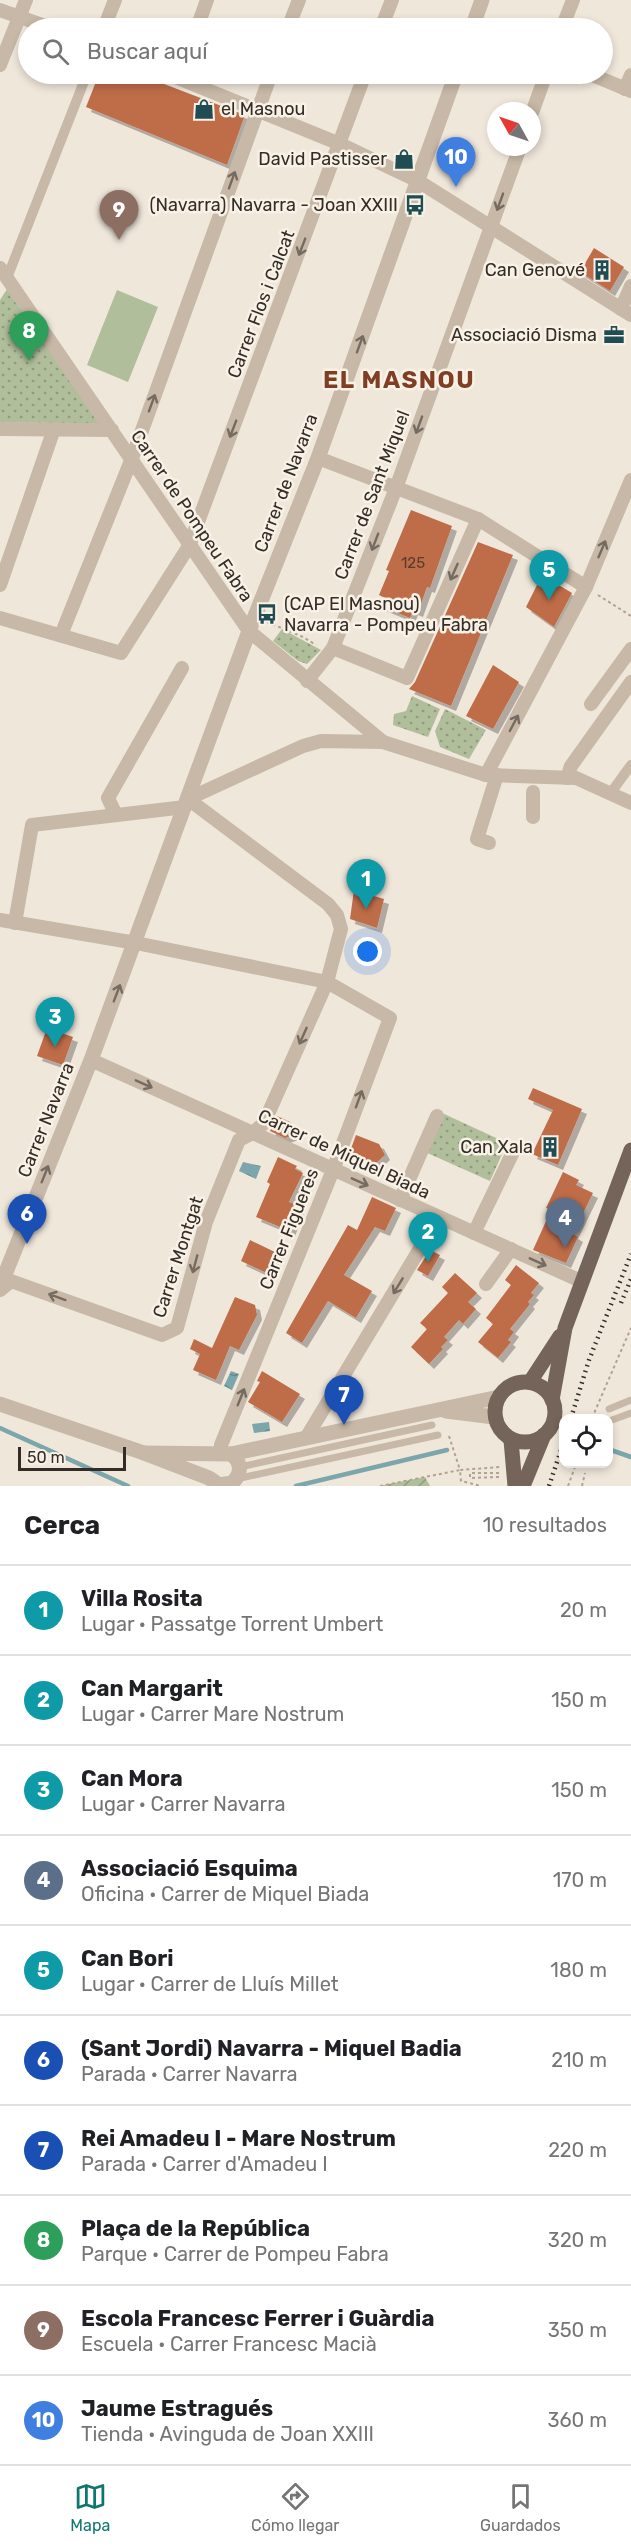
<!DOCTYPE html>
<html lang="es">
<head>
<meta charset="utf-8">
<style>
	body { margin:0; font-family:Rubik,sans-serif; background:#f2f2f2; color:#202124 }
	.controls { position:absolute; right:18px; bottom:18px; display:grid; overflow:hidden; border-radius:12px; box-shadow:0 3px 9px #0003 }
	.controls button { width:54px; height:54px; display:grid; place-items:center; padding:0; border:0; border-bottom:2px solid #e0e0e0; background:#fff; color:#202124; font:30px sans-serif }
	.compass { position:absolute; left:487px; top:102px; width:54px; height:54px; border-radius:50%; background:#fff; box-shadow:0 3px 9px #0003; rotate:310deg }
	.scale { position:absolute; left:18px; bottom:15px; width:108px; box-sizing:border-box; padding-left:6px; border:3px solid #342c27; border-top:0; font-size:16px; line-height:21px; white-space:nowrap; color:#342c27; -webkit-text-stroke:4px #f8f1e6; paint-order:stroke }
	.you { position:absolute; left:368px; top:952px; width:21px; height:21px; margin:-15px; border:4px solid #fff; border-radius:50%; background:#1a73e8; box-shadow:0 0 0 9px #1a73e833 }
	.badge { display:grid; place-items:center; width:39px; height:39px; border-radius:50%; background:#0f766e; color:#fff; font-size:20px; font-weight:700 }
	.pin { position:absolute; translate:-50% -50px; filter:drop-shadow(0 2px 3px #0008) }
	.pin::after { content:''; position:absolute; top:32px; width:21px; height:18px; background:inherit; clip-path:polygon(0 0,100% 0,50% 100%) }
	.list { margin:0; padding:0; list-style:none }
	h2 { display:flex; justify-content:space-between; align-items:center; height:78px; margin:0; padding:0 24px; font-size:26px }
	h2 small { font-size:20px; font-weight:400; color:#757577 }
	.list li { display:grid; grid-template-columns:39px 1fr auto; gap:18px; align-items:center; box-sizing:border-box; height:90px; padding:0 24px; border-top:2px solid #e0e0e0 }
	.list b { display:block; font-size:22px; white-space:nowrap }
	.list p { margin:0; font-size:20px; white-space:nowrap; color:#757577 }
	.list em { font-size:20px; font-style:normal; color:#757577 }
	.icon { flex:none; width:33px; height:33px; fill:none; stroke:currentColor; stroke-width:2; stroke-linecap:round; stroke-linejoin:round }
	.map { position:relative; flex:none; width:631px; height:1486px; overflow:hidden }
	.search { position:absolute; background:#fff; box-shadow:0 3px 9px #0003; left:18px; right:18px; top:18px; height:66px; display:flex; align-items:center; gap:15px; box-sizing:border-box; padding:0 21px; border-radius:33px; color:#757577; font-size:22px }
	.sheet { height:978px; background:#fff }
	nav { display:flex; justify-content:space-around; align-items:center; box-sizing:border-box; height:84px; border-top:2px solid #e0e0e0; background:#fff; font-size:16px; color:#757577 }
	nav a { display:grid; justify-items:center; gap:3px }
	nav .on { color:#0f766e }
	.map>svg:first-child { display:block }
	.grass { fill:#b0be9b }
	.park { fill:url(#park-dots) }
	.garden { fill:url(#garden-furrows) }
	.water { fill:url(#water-waves) }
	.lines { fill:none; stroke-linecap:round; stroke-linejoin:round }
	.stream { stroke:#7ba6ab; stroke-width:4.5 }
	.building { fill:#bf6d4a; filter:url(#shadow) }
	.path { stroke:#b3a292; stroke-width:2; stroke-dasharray:3 3; stroke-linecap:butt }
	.service { stroke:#c7b8a7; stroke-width:7 }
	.pedestrian { stroke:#c7b8a7; stroke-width:10 }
	.minor { stroke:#c7b8a7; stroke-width:14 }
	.tertiary { stroke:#c7b8a7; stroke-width:15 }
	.primary { stroke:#756459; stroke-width:15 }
	.rail { stroke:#342c27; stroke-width:4.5; stroke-dasharray:1.5 4.5; stroke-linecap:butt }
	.oneway { stroke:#766b61 }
	.labels { text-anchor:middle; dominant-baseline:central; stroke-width:5; stroke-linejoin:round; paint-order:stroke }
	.number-label { font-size:15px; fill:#573c30 }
	.poi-label { font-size:18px; fill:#342c27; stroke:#f8f1e6; text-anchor:end }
	.street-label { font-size:18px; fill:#342c27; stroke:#f8f1e6 }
	.district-label { font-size:24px; font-weight:bold; letter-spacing:1.5px; fill:#7e3f25; stroke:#f8f1e6 }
</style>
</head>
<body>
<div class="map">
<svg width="631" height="1486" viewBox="0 0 631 1486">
	<defs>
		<pattern id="park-dots" width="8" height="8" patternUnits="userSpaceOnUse" patternTransform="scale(1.5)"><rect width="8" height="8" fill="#b0be9b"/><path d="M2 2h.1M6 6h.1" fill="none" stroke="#909b7e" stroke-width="1.8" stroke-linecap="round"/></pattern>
		<pattern id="garden-furrows" width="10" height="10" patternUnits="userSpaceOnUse" patternTransform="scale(1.5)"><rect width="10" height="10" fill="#b0be9b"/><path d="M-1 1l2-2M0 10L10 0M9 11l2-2" fill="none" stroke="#909b7e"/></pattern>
		<pattern id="water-waves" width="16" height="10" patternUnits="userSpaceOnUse" patternTransform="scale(1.5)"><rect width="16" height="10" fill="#7ba6ab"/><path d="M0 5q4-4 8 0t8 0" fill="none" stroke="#66878b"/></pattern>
		<filter id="shadow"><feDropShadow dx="5" dy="5" stdDeviation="0" flood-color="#0004"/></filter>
	</defs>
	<rect width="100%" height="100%" fill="#f0e7db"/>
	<path class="grass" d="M117 290 158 307 128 382 87 365Z"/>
	<g class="park">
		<path d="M7 289 101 424 0 422V300Z"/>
		<path d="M282 629 321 650 307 664 298 661 273 641Z"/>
		<path d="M412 696 440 709 428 737 393 725 394 714 406 711Z"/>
		<path d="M445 709 486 730 469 759 440 747 435 731Z"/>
		<path d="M442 1113 507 1143 490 1181 425 1152Z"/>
	</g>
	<path class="garden" d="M425 1477 430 1486H381L384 1485Z"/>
	<g class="water">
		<path d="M243 1162 261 1166 256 1179 239 1171Z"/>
		<path d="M231 1371 239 1374 232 1390 224 1386Z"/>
		<path d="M269 1422 270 1431 254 1433 252 1424Z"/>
	</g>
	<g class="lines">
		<g class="stream">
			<path d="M0 1428 128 1486"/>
			<path d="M608 1449 631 1457"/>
			<path d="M296 1486 447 1450"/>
		</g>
	</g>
	<g class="building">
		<path d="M99 74H138L245 115 227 165 86 107Z"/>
		<path d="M594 248 624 267 610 291 580 272Z"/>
		<path d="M411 510 452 526 430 588 427 587 418 612 413 610 410 618 381 606 385 598 379 595 389 571 386 570Z"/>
		<path d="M478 542 513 555 451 706 409 689 415 682Z"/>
		<path d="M542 575 572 593 554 627 526 607Z"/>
		<path d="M493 665 519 682 493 729 466 716Z"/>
		<path d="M354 890 384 899 377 928 350 919Z"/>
		<path d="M47 1028 73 1037 63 1065 37 1056Z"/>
		<path d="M533 1088 582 1109 558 1165 532 1154 553 1110 528 1099Z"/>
		<path d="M277 1116 290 1122 296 1134 285 1138 270 1131Z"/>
		<path d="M356 1135 379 1144 385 1155 374 1165 349 1154Z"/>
		<path d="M278 1157 297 1166 295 1169 303 1173 289 1202 300 1206 290 1231 256 1217 270 1184 267 1182Z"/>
		<path d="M563 1172 579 1180 576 1185 593 1193 573 1234 578 1237 566 1263 533 1250 551 1210 546 1208Z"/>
		<path d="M372 1197 396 1208 385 1231 375 1227 344 1275 372 1291 356 1318 328 1301 302 1343 286 1333 348 1225 357 1230Z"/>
		<path d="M250 1240 279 1254 269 1274 241 1261Z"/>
		<path d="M430 1250 440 1255 428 1276 417 1270Z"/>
		<path d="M516 1265 539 1283 531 1293 534 1295 528 1302 530 1304 510 1329 514 1332 508 1340 511 1342 498 1358 478 1342 493 1324 486 1318 511 1285 505 1280Z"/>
		<path d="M455 1273 477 1293 468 1302 476 1309 463 1324 459 1320 444 1337 448 1340 441 1347 443 1349 429 1364 411 1347 427 1329 420 1323 448 1293 442 1287Z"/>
		<path d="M235 1297 255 1305 257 1315 239 1350 230 1346 216 1380 193 1370 200 1354 190 1349 194 1339 212 1348Z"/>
		<path d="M262 1371 300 1394 282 1422 248 1402 260 1382 257 1381Z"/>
	</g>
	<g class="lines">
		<g class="path">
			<path d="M598 595 631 616"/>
			<path d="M267 622 303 637 316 645"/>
			<path d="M592 1418 631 1328"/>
			<path d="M449 1436 460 1470 500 1467"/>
			<path d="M499 1477 470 1478V1473H499"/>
			<path d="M380 1486 460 1470 461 1481 481 1486"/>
			<path d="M568 1486 576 1464"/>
			<path d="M582 1486 585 1473"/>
		</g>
		<g class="service">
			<path d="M609 1409 631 1400"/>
			<path d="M612 1420 631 1413"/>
			<path d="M240 1467 432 1425"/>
			<path d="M236 1479 438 1435"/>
		</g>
		<g class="pedestrian">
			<path d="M7 278 87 74"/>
			<path d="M610 794 631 765"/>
		</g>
		<g class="minor">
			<path d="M0 10 51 28"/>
			<path d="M104 28 115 0"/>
			<path d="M197 28 207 0"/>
			<path d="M288 28 299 0"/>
			<path d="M381 28 392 0"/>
			<path d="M562 28 573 0"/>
			<path d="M0 65 26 0"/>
			<path d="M168 74 340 144 418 181 631 315"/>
			<path d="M590 74 631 91"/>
			<path d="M625 89 631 75"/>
			<path d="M532 113 546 74"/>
			<path d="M0 268 249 631 383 742"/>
			<path d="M621 309 631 286"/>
			<path d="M0 429 112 430"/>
			<path d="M318 458 478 519 586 587"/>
			<path d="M0 585 54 429"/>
			<path d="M0 618 121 653 189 546 365 74"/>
			<path d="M61 635 132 458 271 74"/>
			<path d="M333 648 407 678 478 519"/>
			<path d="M307 681 333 648 396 488 520 147"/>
			<path d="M591 704 631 649"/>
			<path d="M486 775 586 587 631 480"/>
			<path d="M567 778 571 766 631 682"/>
			<path d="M533 792V817"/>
			<path d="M116 815 108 798 182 668"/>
			<path d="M489 843 477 839 497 775"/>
			<path d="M0 920 136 943 327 982 390 1018 333 1170 221 1445V1452"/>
			<path d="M15 923 32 825 185 807"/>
			<path d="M91 1060 581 1281"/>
			<path d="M400 1200 437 1116"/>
			<path d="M474 1233 514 1150"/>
			<path d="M486 1284 511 1249"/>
			<path d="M0 1290 11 1281 162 1335 177 1328 206 1222 239 1140 253 1133 264 1123 327 982 341 929 337 915 328 904 188 799 303 746 321 741 383 742 486 775 576 778 631 803"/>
			<path d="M306 1438 439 1217"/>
		</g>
		<g class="tertiary">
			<path d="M472 28 482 0"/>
			<path d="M0 1287 91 1060 249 631 318 458 456 74"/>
			<path d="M0 1404 144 1453 209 1478 219 1485 232 1483C242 1474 242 1462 231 1454"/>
			<path d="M446 1411 494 1417"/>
			<path d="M144 1453 231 1454 499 1397"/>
		</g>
		<g class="primary">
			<path d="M530 1382 560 1336"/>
			<circle cx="525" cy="1412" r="30"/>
			<path d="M552 1400 565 1328 631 1150"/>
			<path d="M511 1440 515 1486"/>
			<path d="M523 1486 544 1435"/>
		</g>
		<g class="rail">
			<path d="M621 1303 631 1279"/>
			<path d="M571 1418 589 1360 631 1254"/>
			<path d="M549 1486 564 1441"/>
		</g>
	</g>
	<defs><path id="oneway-shaft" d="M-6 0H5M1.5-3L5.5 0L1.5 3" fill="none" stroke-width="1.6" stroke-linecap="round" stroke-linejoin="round" transform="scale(1.5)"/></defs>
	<g class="oneway">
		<use href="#oneway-shaft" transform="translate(232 180) rotate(-70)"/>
		<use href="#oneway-shaft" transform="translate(500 202) rotate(110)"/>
		<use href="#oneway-shaft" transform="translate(302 247) rotate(111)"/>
		<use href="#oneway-shaft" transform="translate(360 344) rotate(-70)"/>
		<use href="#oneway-shaft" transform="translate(152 403) rotate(-70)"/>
		<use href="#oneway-shaft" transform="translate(419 425) rotate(110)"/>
		<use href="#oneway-shaft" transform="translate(233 429) rotate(111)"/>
		<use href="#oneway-shaft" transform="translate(375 542) rotate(111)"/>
		<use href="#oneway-shaft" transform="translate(602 549) rotate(-67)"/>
		<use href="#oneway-shaft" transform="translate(454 572) rotate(114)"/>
		<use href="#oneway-shaft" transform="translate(514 723) rotate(-62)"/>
		<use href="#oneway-shaft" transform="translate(117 993) rotate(-69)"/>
		<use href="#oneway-shaft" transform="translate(303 1036) rotate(114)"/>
		<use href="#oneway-shaft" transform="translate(144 1084) rotate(24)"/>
		<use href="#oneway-shaft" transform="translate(359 1099) rotate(-70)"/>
		<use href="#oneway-shaft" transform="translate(45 1174) rotate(-68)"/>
		<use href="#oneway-shaft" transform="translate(360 1182) rotate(24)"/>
		<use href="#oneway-shaft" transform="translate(538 1262) rotate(24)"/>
		<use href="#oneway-shaft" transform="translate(195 1264) rotate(105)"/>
		<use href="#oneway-shaft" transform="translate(398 1286) rotate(121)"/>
		<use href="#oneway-shaft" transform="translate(57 1297) rotate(-160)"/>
		<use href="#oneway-shaft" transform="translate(241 1397) rotate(-68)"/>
	</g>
	<defs>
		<g id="shop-bare" transform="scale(1.62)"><path d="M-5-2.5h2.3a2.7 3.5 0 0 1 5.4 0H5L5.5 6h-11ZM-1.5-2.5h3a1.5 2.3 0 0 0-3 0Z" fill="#1f4d53" stroke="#f8f1e6" stroke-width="2.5" paint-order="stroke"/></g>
		<g id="bus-bare" transform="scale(1.62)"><path d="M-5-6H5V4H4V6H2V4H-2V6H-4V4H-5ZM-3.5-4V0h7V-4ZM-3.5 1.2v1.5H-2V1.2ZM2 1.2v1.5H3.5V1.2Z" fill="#1f4d53" stroke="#f8f1e6" stroke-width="2.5" paint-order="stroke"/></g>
		<g id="building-bare" transform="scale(1.62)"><path d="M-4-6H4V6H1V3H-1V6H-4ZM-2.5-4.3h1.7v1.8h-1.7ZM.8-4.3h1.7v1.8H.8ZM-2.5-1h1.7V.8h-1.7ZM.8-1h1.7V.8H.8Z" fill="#1f4d53" stroke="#f8f1e6" stroke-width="2.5" paint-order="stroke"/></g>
		<g id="office-bare" transform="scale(1.62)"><path d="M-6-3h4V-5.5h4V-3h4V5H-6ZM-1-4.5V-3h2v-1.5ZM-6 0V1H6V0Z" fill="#1f4d53" stroke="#f8f1e6" stroke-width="2.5" paint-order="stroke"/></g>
	</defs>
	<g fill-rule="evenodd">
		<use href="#shop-bare" x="204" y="109"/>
		<use href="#shop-bare" x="404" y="159"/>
		<use href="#bus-bare" x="415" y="205"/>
		<use href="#building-bare" x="602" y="270"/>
		<use href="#office-bare" x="614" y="335"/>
		<use href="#bus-bare" x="267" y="614"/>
		<use href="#building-bare" x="550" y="1147"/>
	</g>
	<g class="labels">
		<g class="number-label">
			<text x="413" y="563">125</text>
		</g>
		<g class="poi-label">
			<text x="221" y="109" text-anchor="start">el Masnou</text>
			<text x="387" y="159">David Pastisser</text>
			<text x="398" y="205">(Navarra) Navarra - Joan XXIII</text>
			<text x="585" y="270">Can Genové</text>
			<text x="597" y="335">Associació Disma</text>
			<text x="284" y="604" text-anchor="start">(CAP El Masnou)<tspan x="284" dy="21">Navarra - Pompeu Fabra</tspan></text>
			<text x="533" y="1147">Can Xala</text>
		</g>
		<g class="street-label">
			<text transform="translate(261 304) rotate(-69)">Carrer Flos i Calcat</text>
			<text transform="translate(286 483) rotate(-69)">Carrer de Navarra</text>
			<text transform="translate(372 495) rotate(-69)">Carrer de Sant Miquel</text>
			<text transform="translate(192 516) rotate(56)">Carrer de Pompeu Fabra</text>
			<text transform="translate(46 1120) rotate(-68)">Carrer Navarra</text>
			<text transform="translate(344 1154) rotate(25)">Carrer de Miquel Biada</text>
			<text transform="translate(289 1229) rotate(-68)">Carrer Figueres</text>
			<text transform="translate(178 1257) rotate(-72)">Carrer Montgat</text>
		</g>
		<g class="district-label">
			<text x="399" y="380">EL MASNOU</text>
		</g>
	</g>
</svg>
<div class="controls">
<button><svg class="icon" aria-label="locate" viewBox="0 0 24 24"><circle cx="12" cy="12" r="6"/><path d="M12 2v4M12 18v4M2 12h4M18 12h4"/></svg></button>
</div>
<svg class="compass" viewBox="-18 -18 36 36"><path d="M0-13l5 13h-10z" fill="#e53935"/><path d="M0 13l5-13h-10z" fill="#757577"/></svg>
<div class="scale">50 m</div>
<div class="you"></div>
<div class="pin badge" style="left:366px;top:909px;background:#0f9aa8">1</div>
<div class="pin badge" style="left:428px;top:1262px;background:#0f9aa8">2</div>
<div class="pin badge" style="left:55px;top:1047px;background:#0f9aa8">3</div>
<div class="pin badge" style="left:565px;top:1248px;background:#5c6f8a">4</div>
<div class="pin badge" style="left:549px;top:600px;background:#0f9aa8">5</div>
<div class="pin badge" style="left:27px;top:1244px;background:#1a4fb4">6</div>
<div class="pin badge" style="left:344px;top:1425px;background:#1a4fb4">7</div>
<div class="pin badge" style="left:29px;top:361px;background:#2e9e5b">8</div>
<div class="pin badge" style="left:119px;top:240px;background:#8d6e63">9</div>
<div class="pin badge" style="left:456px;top:187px;background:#3f7fe0">10</div>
<div class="search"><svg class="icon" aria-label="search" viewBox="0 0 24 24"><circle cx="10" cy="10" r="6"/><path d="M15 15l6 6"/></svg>Buscar aquí</div>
</div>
<section class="sheet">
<h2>Cerca<small>10 resultados</small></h2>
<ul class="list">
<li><span class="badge" style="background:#0f9aa8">1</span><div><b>Villa Rosita</b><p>Lugar · Passatge Torrent Umbert</p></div><em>20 m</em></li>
<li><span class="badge" style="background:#0f9aa8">2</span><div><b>Can Margarit</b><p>Lugar · Carrer Mare Nostrum</p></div><em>150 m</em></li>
<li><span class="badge" style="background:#0f9aa8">3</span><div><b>Can Mora</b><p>Lugar · Carrer Navarra</p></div><em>150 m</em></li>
<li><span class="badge" style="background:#5c6f8a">4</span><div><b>Associació Esquima</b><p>Oficina · Carrer de Miquel Biada</p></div><em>170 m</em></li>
<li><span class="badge" style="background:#0f9aa8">5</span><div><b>Can Bori</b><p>Lugar · Carrer de Lluís Millet</p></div><em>180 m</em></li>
<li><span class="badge" style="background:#1a4fb4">6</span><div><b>(Sant Jordi) Navarra - Miquel Badia</b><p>Parada · Carrer Navarra</p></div><em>210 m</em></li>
<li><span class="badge" style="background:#1a4fb4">7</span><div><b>Rei Amadeu I - Mare Nostrum</b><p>Parada · Carrer d'Amadeu I</p></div><em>220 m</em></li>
<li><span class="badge" style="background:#2e9e5b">8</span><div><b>Plaça de la República</b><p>Parque · Carrer de Pompeu Fabra</p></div><em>320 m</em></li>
<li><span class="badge" style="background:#8d6e63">9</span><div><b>Escola Francesc Ferrer i Guàrdia</b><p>Escuela · Carrer Francesc Macià</p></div><em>350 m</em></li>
<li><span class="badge" style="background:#3f7fe0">10</span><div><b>Jaume Estragués</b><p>Tienda · Avinguda de Joan XXIII</p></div><em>360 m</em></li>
</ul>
</section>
<nav>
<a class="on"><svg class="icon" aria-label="map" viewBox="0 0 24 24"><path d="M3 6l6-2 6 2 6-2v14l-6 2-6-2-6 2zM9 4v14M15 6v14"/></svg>Mapa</a>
<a><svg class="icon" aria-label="directions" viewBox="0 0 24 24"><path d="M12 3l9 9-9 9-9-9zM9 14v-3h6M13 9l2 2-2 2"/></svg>Cómo llegar</a>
<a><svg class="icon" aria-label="saved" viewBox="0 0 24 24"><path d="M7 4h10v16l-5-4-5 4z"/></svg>Guardados</a>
</nav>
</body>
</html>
